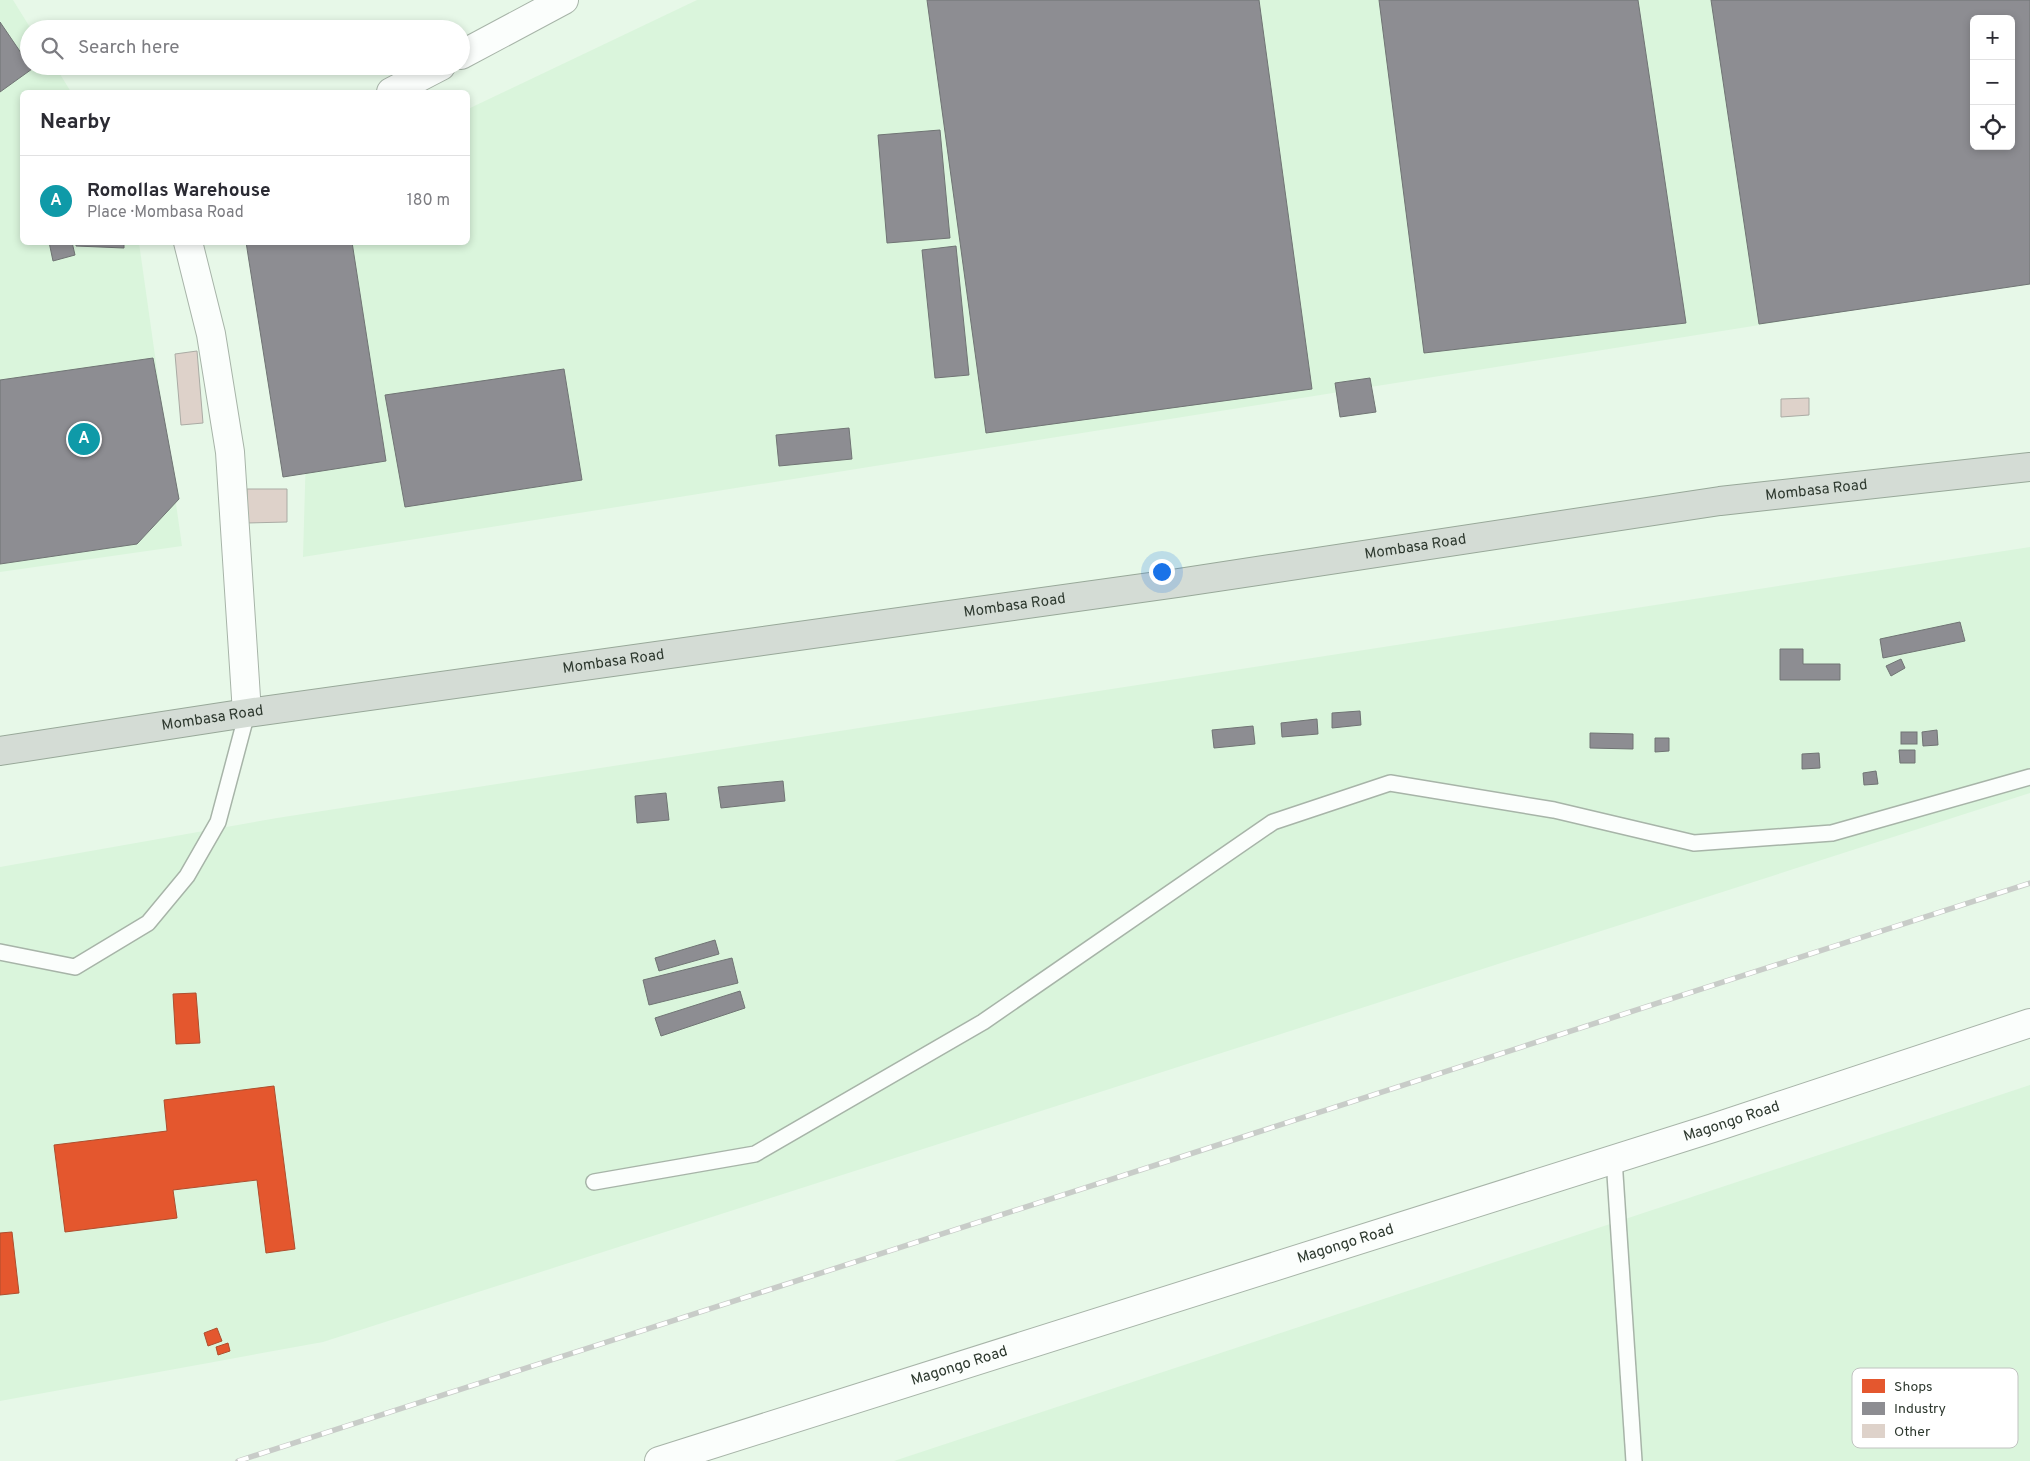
<!DOCTYPE html>
<html lang="en">
<head>
<meta charset="utf-8">
<style>
	body { margin:0; font-family:Overpass,sans-serif; background:#f2f2f3; color:#2b2b33 }
	.controls { position:absolute; right:15px; top:15px; display:grid; overflow:hidden; border-radius:8px; box-shadow:0 2px 8px #0003 }
	.controls button { width:45px; height:45px; display:grid; place-items:center; padding:0; border:0; border-bottom:1px solid #e1e1e2; background:#fff; color:#2b2b33; font:25px sans-serif }
	.you { position:absolute; left:1161px; top:571px; width:18px; height:18px; margin:-12px; border:4px solid #fff; border-radius:50%; background:#1a73e8; box-shadow:0 0 0 8px #1a73e833 }
	.badge { display:grid; place-items:center; width:32px; height:32px; border-radius:50%; background:#2563eb; color:#fff; font-size:16px; font-weight:700 }
	.pin { position:absolute; translate:-50% -50%; border:2px solid #fff; box-shadow:0 1px 5px #0006 }
	.list { margin:0; padding:0; list-style:none }
	h2 { display:flex; justify-content:space-between; align-items:center; height:65px; margin:0; padding:0 20px; font-size:21px }
	h2 small { font-size:16px; font-weight:400; color:#7c7c81 }
	.list li { display:grid; grid-template-columns:32px 1fr auto; gap:15px; align-items:center; box-sizing:border-box; height:90px; padding:0 20px; border-top:1px solid #e1e1e2 }
	.list b { display:block; font-size:19px; white-space:nowrap }
	.list p { margin:0; font-size:16px; white-space:nowrap; color:#7c7c81 }
	.list em { font-size:16px; font-style:normal; color:#7c7c81 }
	.icon { flex:none; width:28px; height:28px; fill:none; stroke:currentColor; stroke-width:2; stroke-linecap:round; stroke-linejoin:round }
	.map { position:relative; flex:none; width:2030px; height:1461px; overflow:hidden }
	.search { position:absolute; background:#fff; box-shadow:0 2px 8px #0003; left:20px; top:20px; width:450px; height:55px; display:flex; align-items:center; gap:12px; box-sizing:border-box; padding:0 18px; border-radius:28px; color:#7c7c81; font-size:19px }
	.panel { position:absolute; background:#fff; box-shadow:0 2px 8px #0003; left:20px; top:90px; width:450px; height:155px; border-radius:8px }
	.map>svg:first-child { display:block }
	.built { fill:#daf5dc; fill-rule:evenodd }
	.shops { fill:#e4572e; stroke:#ad4e2e }
	.industry { fill:#8d8d92; stroke:#707474; fill-rule:evenodd }
	.building { fill:#ded2ca; stroke:#aaaba4 }
	.lines { fill:none; stroke-linecap:round; stroke-linejoin:round }
	.service-casing { stroke:#a7b4a8; stroke-width:18 }
	.minor-casing { stroke:#a7b4a8; stroke-width:30 }
	.tertiary-casing { stroke:#a7b4a8; stroke-width:30 }
	.trunk-casing { stroke:#98a899; stroke-width:30 }
	.service { stroke:#fbfefc; stroke-width:15 }
	.minor { stroke:#fbfefc; stroke-width:28 }
	.tertiary { stroke:#fbfefc; stroke-width:28 }
	.trunk { stroke:#d4dcd5; stroke-width:28 }
	.rail-casing { stroke:#c8ccc8; stroke-width:5.5 }
	.rail { stroke:#fff; stroke-width:4; stroke-dasharray:11; stroke-linecap:butt }
	.labels { text-anchor:middle; dominant-baseline:central; stroke-width:5; stroke-linejoin:round; paint-order:stroke }
	.street-label { font-size:15px; fill:#2d382e; stroke:#fff }
	.key { fill:#fff; stroke:#c0c3c0; stroke-width:1 }
	.key-label { font-size:14px; fill:#2d382e }
</style>
</head>
<body>
<div class="map">
<svg width="2030" height="1461" viewBox="0 0 2030 1461">
	<rect width="100%" height="100%" fill="#e7f8e8"/>
	<g class="built">
		<path d="M0 0H13L31 29H29V66H55L71 92H22V242L139 243 182 546 0 572Z"/>
		<path d="M697 0H2030V282L303 557 312 243 468 242V109ZM1974 19H2011V146H1974Z"/>
		<path d="M2030 547V793L323 1342 0 1401V867L277 818Z"/>
		<path d="M2030 1085V1461H894Z"/>
	</g>
	<g class="shops">
		<path d="M196 993 200 1043 176 1044 173 994Z"/>
		<path d="M274 1086 295 1249 266 1253 257 1180 173 1190 177 1218 65 1232 54 1145 167 1131 164 1100Z"/>
		<path d="M12 1232 19 1293 0 1295V1233Z"/>
		<path d="M217 1328 222 1341 208 1346 204 1333Z"/>
		<path d="M228 1343 230 1351 218 1355 216 1347Z"/>
	</g>
	<g class="industry">
		<path d="M927 0H1259L1312 389 986 433Z"/>
		<path d="M1379 0H1638L1686 323 1424 353Z"/>
		<path d="M1711 0H2030V284L1759 324ZM1974 19H2011V146H1974Z"/>
		<path d="M0 22 32 69 0 92Z"/>
		<path d="M940 130 950 238 887 243 878 135Z"/>
		<path d="M49 242H72L75 255 53 261Z"/>
		<path d="M76 242H124V248L76 246Z"/>
		<path d="M246 242H352L386 461 283 477Z"/>
		<path d="M956 246 969 375 935 378 922 250Z"/>
		<path d="M153 358 179 499 137 544 0 564V380Z"/>
		<path d="M564 369 582 480 405 507 385 395Z"/>
		<path d="M1370 378 1376 412 1340 417 1335 383Z"/>
		<path d="M849 428 852 459 779 466 776 435Z"/>
		<path d="M1960 622 1965 641 1883 658 1880 639Z"/>
		<path d="M1780 649H1803V664H1840V680H1780Z"/>
		<path d="M1901 659 1905 668 1891 676 1886 666Z"/>
		<path d="M1360 711 1361 725 1332 728V713Z"/>
		<path d="M1317 719 1318 734 1282 737 1281 723Z"/>
		<path d="M1253 726 1255 744 1214 748 1212 730Z"/>
		<path d="M1937 730 1938 745 1923 746 1922 732Z"/>
		<rect x="1901" y="732" width="16" height="12"/>
		<path d="M1590 733 1633 734V749L1590 748Z"/>
		<path d="M1655 738H1669V751L1655 752Z"/>
		<path d="M1899 750H1915V763H1900Z"/>
		<path d="M1819 753 1820 768 1802 769V754Z"/>
		<path d="M1876 771 1878 784 1864 785 1863 773Z"/>
		<path d="M783 781 785 801 721 808 718 787Z"/>
		<path d="M666 793 669 820 637 823 635 796Z"/>
		<path d="M715 940 719 954 659 971 655 958Z"/>
		<path d="M732 958 738 983 649 1005 643 980Z"/>
		<path d="M740 991 745 1008 661 1036 655 1018Z"/>
	</g>
	<g class="building">
		<path d="M197 351 203 423 181 425 175 354Z"/>
		<path d="M1809 398V415L1781 417V399Z"/>
		<path d="M247 489H287V522L247 523Z"/>
	</g>
	<g class="lines">
		<g class="service-casing">
			<g id="service">
				<path d="M0 952 75 967 148 923 187 876 218 822 247 713"/>
				<path d="M1614 1159 1634 1461"/>
				<path d="M594 1182 755 1154 983 1022 1273 822 1390 783 1554 810 1694 843 1832 833 2030 777"/>
			</g>
		</g>
		<g class="minor-casing">
			<g id="minor">
				<path d="M461 55 564 0"/>
				<path d="M391 92 441 66"/>
				<path d="M188 242 211 334 230 452 247 713"/>
			</g>
		</g>
		<g class="tertiary-casing">
			<g id="tertiary">
				<path id="s1" d="M659 1461 1713 1128 2030 1023"/>
			</g>
		</g>
		<g class="trunk-casing">
			<g id="trunk">
				<path id="s2" d="M0 751 247 713 1178 583 1720 501 2030 467"/>
			</g>
		</g>
		<use href="#service" class="service"/>
		<use href="#minor" class="minor"/>
		<use href="#tertiary" class="tertiary"/>
		<use href="#trunk" class="trunk"/>
		<g class="rail-casing">
			<path id="rail" d="M238 1461 2030 883"/>
		</g>
		<use href="#rail" class="rail"/>
	</g>
	<g class="labels">
		<g class="street-label">
			<text stroke="none"><textPath href="#s2" startOffset="1835">Mombasa Road</textPath></text>
			<text stroke="none"><textPath href="#s2" startOffset="1430">Mombasa Road</textPath></text>
			<text stroke="none"><textPath href="#s2" startOffset="1025">Mombasa Road</textPath></text>
			<text stroke="none"><textPath href="#s2" startOffset="620">Mombasa Road</textPath></text>
			<text stroke="none"><textPath href="#s2" startOffset="215">Mombasa Road</textPath></text>
			<text stroke="none"><textPath href="#s1" startOffset="1125">Magongo Road</textPath></text>
			<text stroke="none"><textPath href="#s1" startOffset="720">Magongo Road</textPath></text>
			<text stroke="none"><textPath href="#s1" startOffset="315">Magongo Road</textPath></text>
		</g>
	</g>
	<rect x="1852" y="1368" width="166" height="80" rx="8" class="key"/>
	<rect x="1862" y="1379" width="23" height="14" fill="#e4572e"/>
	<rect x="1862" y="1402" width="23" height="13" fill="#8d8d92"/>
	<rect x="1862" y="1424" width="23" height="14" fill="#ded2ca"/>
	<g class="key-label">
		<text x="1894" y="1391">Shops</text>
		<text x="1894" y="1413">Industry</text>
		<text x="1894" y="1436">Other</text>
	</g>
</svg>
<div class="controls">
<button>+</button>
<button>−</button>
<button><svg class="icon" aria-label="locate" viewBox="0 0 24 24"><circle cx="12" cy="12" r="6"/><path d="M12 2v4M12 18v4M2 12h4M18 12h4"/></svg></button>
</div>
<div class="you"></div>
<div class="pin badge" style="left:84px;top:439px;background:#0f9aa8">A</div>
<div class="search"><svg class="icon" aria-label="search" viewBox="0 0 24 24"><circle cx="10" cy="10" r="6"/><path d="M15 15l6 6"/></svg>Search here</div>
<section class="panel">
<h2>Nearby<small></small></h2>
<ul class="list">
<li><span class="badge" style="background:#0f9aa8">A</span><div><b>Romollas Warehouse</b><p>Place · Mombasa Road</p></div><em>180 m</em></li>
</ul>
</section>
</div>
</body>
</html>
